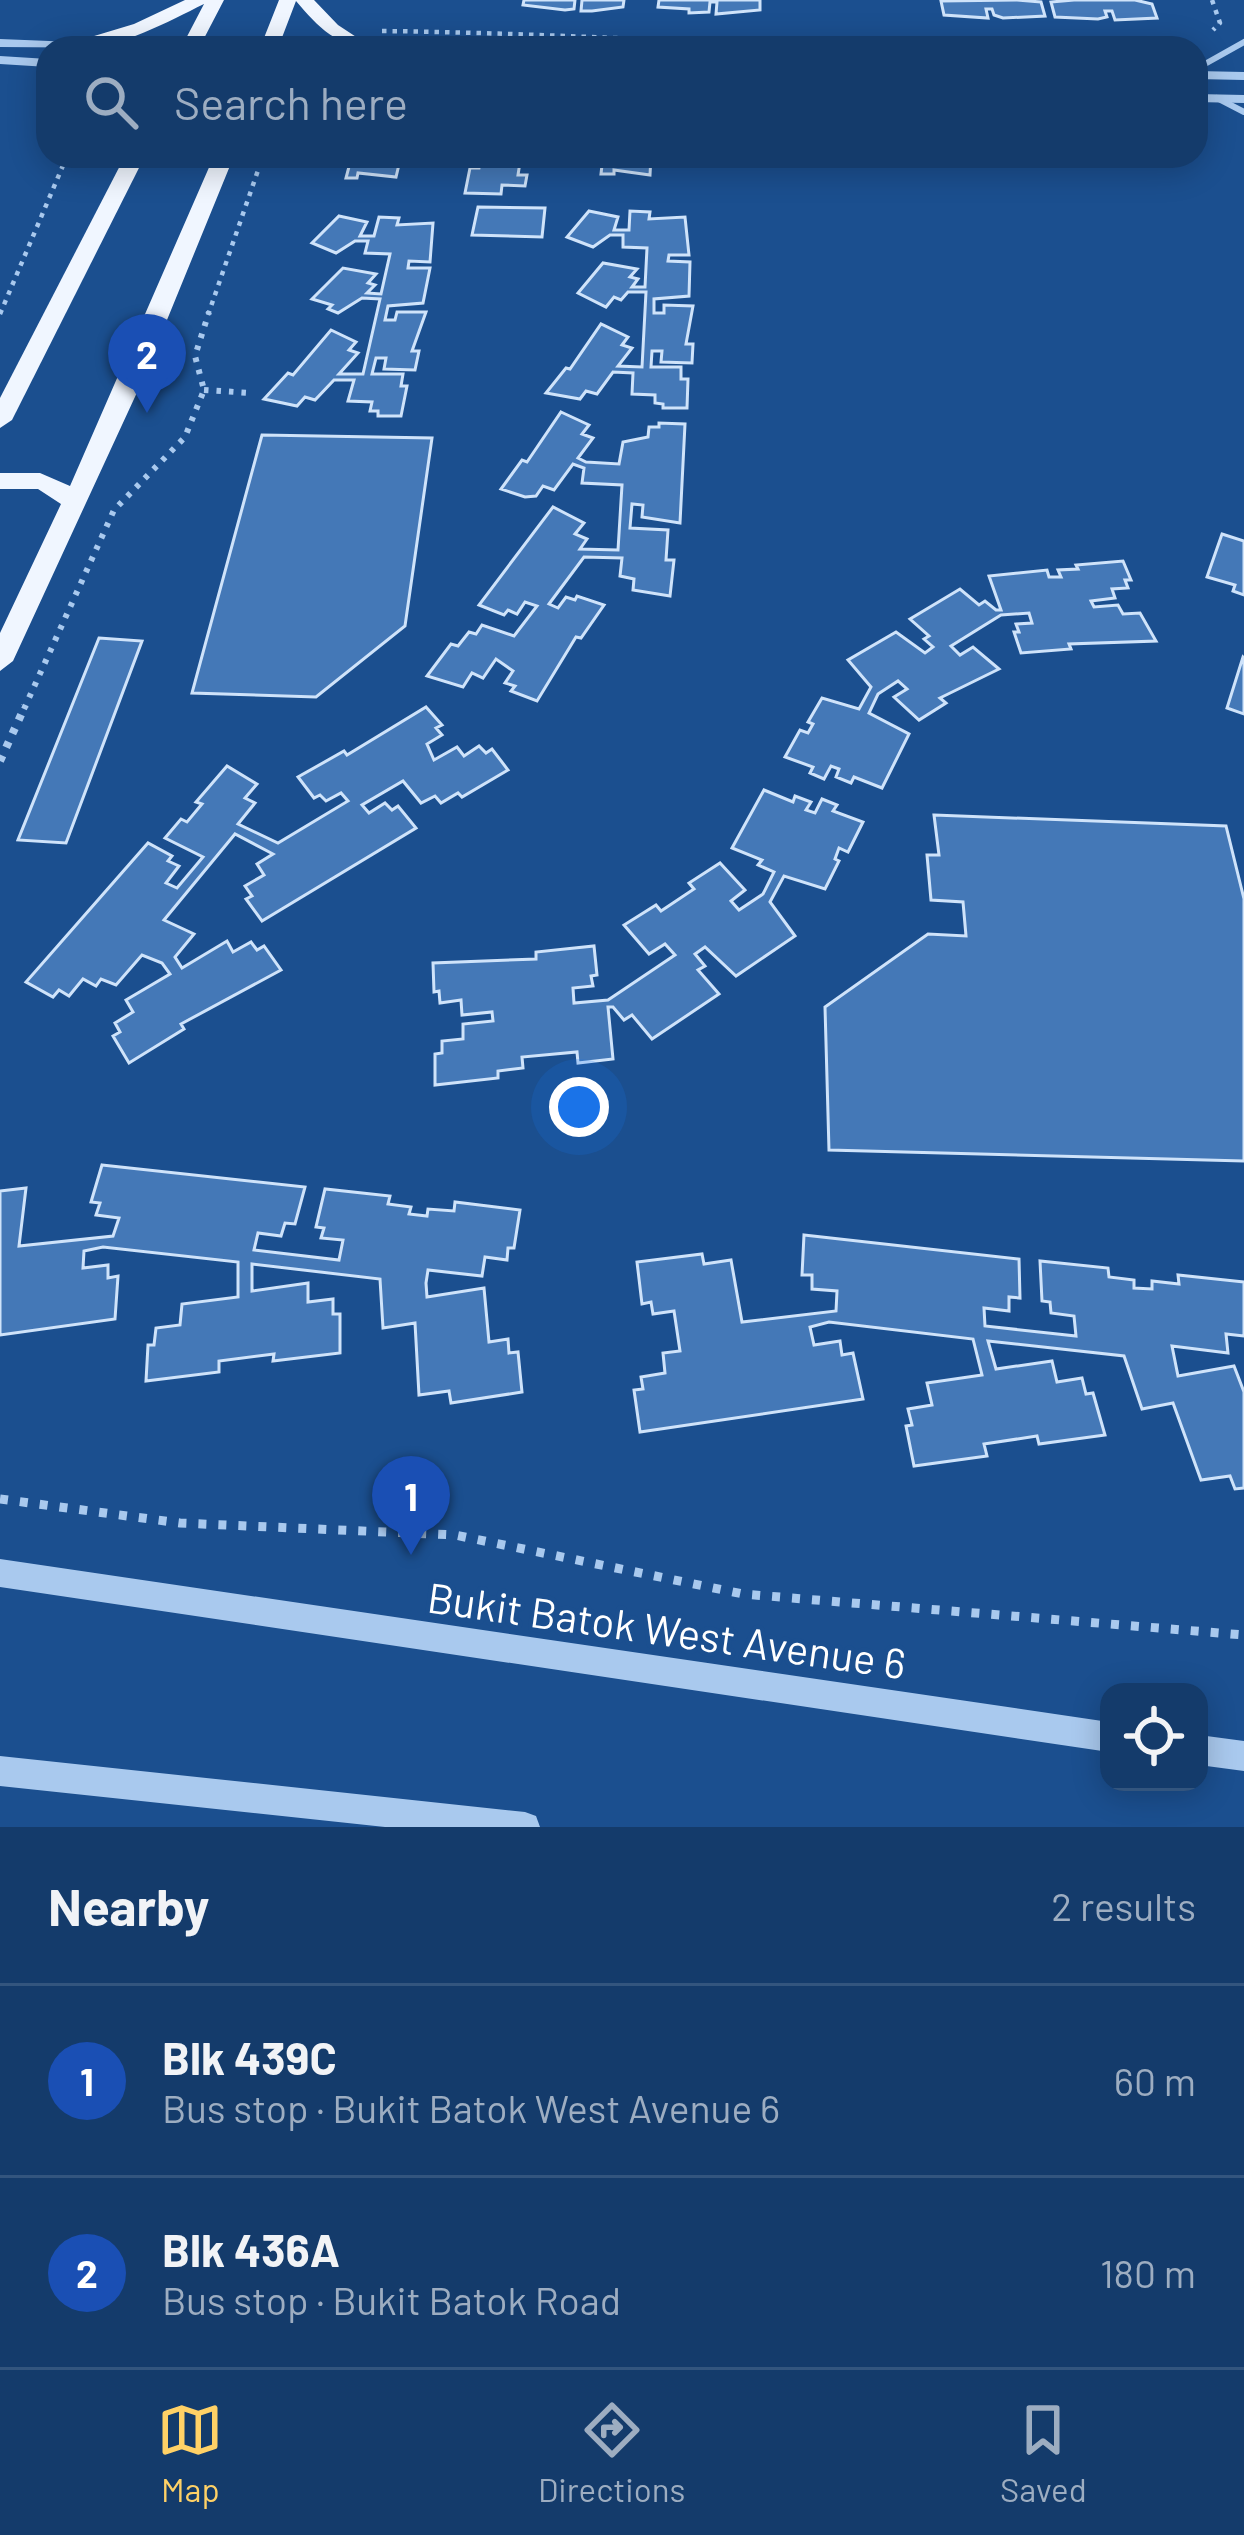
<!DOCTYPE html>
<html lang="en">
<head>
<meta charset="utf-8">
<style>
	body { margin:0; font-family:Barlow,sans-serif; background:#1d4271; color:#f1f3f6 }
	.controls { position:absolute; right:36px; bottom:36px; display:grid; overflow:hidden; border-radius:24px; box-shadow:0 6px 30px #0003 }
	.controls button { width:108px; height:108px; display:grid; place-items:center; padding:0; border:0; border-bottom:3px solid #33557e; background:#143b6b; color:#f1f3f6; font:60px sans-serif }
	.you { position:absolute; left:579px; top:1107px; width:42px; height:42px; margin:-30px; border:9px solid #fff; border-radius:50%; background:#1a73e8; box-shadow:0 0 0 18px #1a73e833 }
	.badge { display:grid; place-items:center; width:78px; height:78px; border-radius:50%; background:#ffd166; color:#fff; font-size:39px; font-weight:700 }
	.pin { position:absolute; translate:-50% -99px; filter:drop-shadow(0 3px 6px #0008) }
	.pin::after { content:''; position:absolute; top:63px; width:42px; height:36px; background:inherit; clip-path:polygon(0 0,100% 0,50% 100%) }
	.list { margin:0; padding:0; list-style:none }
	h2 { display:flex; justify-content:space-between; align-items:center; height:156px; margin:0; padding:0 48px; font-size:51px }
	h2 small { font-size:39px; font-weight:400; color:#9dadc1 }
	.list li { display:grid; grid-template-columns:78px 1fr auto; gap:36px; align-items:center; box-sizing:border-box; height:192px; padding:0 48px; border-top:3px solid #33557e }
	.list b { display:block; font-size:45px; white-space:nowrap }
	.list p { margin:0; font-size:39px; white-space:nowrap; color:#9dadc1 }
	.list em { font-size:39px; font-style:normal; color:#9dadc1 }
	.icon { flex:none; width:66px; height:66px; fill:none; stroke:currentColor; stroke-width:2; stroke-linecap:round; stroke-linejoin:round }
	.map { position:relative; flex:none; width:1244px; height:1827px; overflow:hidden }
	.search { position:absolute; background:#143b6b; box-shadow:0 6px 30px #0003; left:36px; right:36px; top:36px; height:132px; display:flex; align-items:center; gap:30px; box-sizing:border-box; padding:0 42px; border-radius:36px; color:#9dadc1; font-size:45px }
	.sheet { height:540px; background:#143b6b }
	nav { display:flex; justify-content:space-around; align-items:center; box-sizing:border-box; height:168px; border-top:3px solid #33557e; background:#143b6b; font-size:33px; color:#9dadc1 }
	nav a { display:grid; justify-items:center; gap:6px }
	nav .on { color:#ffd166 }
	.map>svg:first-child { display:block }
	.building { fill:#4478b7; stroke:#cfe3fa; stroke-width:3 }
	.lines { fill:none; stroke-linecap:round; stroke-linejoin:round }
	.path-far3 { stroke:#a9c9ee; stroke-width:4.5; stroke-dasharray:4.5 6; stroke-linecap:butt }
	.path-far2 { stroke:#a9c9ee; stroke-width:6; stroke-dasharray:4.5 8; stroke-linecap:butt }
	.path-far1 { stroke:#a9c9ee; stroke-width:8; stroke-dasharray:6 9; stroke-linecap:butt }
	.path { stroke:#a9c9ee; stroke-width:9; stroke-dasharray:8 12; stroke-linecap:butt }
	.service { stroke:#a9c9ee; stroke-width:6 }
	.minor { stroke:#a9c9ee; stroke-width:8 }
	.tertiary { fill:#a9c9ee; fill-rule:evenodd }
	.primary { fill:#f0f6ff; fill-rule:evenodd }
	.labels { text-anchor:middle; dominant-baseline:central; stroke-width:9; stroke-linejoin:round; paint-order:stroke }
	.near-street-label { font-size:42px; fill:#fff; stroke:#1b4f8f }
</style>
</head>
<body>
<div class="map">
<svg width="1244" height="1827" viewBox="0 0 1244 1827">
	<rect width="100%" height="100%" fill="#1b4f8f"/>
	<g class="building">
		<path d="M524 0H575L574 9 565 10 523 5Z"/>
		<path d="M582 0H624L623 7 592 11H581Z"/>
		<path d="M659 0H760V10L716 14 717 2H710L709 12 689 13V9L658 7Z"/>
		<path d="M1017 0 1041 2 1045 16 1003 18 994 15 992 9H986L988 18 944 15 941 1Z"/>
		<path d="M1074 0H1135L1152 4 1157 18 1115 20 1112 11H1105L1107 17 1098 19 1055 17 1051 2Z"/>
		<path d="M361 156H401L396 177 358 173 357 178H346L351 159Z"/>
		<path d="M481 156H521L518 175H527L525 186 502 185 501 194 465 193 470 168H479Z"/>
		<path d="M603 156H651L650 175 614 170V174H601Z"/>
		<path d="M478 207 545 208 542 237 472 235Z"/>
		<path d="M589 211 618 217 614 230H629L630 211 650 212 649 219 685 217 689 255H669L668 261 690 262 689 296 654 299V313H664V305L693 306 686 344H693L692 363 661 362 662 351H652L651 367H681V379H688L687 408H663V404L655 403V395L632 394 633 373 613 372 597 394 586 391 580 399 546 393 566 368 570 369 601 324 628 337 622 345 632 348 618 366 642 367 646 292H628L621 300 614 297 606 307 578 293 603 263 637 269 630 277 638 279 632 287H645L647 248 623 247V235H610L593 247 567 237Z"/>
		<path d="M339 216 367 222 360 236H374L379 217 399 218 397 225 433 223 430 262 409 261 408 268H430L423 303 388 306 385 320H395L397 312H426L412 351H419L415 370 384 369 386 358H376L372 374H403L401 386H407L401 416H378V411H370L372 402 348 401 354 380H334L315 400 305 397 297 406 264 399 288 373 293 375 331 330 356 342 349 350 358 353 339 374H363L380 299 362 298 338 313 328 309 332 305 312 299 343 268 376 274 368 283 375 285 367 293 381 294 390 254 365 253 368 241H355L336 253 312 243Z"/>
		<path d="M561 412 589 425 582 434 593 438 578 458 586 462 619 464 623 442 648 437 649 427H659V423L685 424 680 523 642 517 643 505 632 504 630 528 668 530 666 560H674L670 596 633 590 634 579 620 576 622 558 584 557 549 604 558 608 566 597 575 600 577 596 604 605 581 638 576 637 537 701 511 691 515 686 505 683 513 671 496 659 483 678 472 673 463 687 427 676 451 644 458 646 469 632 476 634 482 625 514 636 537 606 525 602 517 614 508 610 504 615 479 605 553 507 584 523 575 534 587 539 580 549 618 550 622 485 582 483 584 468 573 464 554 490 543 486 536 496 525 497 501 489 522 460 527 462Z"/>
		<path d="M262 435 432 438 405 626 316 697 192 693Z"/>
		<path d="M1222 534 1244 541V595L1233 591 1235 585 1207 577Z"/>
		<path d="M1123 561 1131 580H1125L1128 588 1112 589 1115 598 1091 601 1094 607 1118 605 1123 614 1140 613 1156 641 1069 644 1071 649 1021 653 1014 632H1019L1016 624 1032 623 1029 613 1001 615 951 646 960 655 973 647 999 669 940 698 946 703 919 720 894 697 907 689 898 681 878 694 869 713 909 734 882 788 854 777 851 783 836 777 839 769 831 766 824 779 810 773 813 767 785 757 800 730 808 733 813 724 808 722 822 698 859 709 871 687 848 660 896 632 925 653 933 647 924 639 929 636 910 619 960 589 979 605 985 601 996 610H1001L989 576 1047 570 1049 577H1061L1058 570 1078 569 1076 565Z"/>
		<path d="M99 638 142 641 66 843 18 840Z"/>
		<path d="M1243 657 1244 658V714L1227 708Z"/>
		<path d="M426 707 442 725 436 728 442 735 427 744 434 760 457 747 464 756 479 746 486 753 492 749 508 770 462 797 458 793 441 803 435 796 421 803 403 781 362 805 369 813 385 803 392 810 398 806 416 828 262 921 246 899 252 896 245 886 264 875 257 864 273 854 235 834 164 920 194 934 175 957 182 968 227 941 233 952 251 942 257 950 264 946 281 970 181 1024 184 1029 129 1063 113 1036 120 1032 115 1023 133 1012 126 1000 170 974 162 963 142 955 116 985 101 979 96 986 83 979 69 996 59 990 53 997 26 982 148 843 172 856 168 861 179 866 166 883 177 888 203 857 165 838 181 819 187 822 202 804 196 802 227 766 257 784 245 798 255 803 238 824 278 843 348 801 341 793 326 801 320 795 314 798 298 777 344 751 347 755Z"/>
		<path d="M764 790 793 802 795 796 811 802 806 810 815 813 822 799 837 805 833 811 863 822 848 852 839 848 835 859 839 861 825 889 784 876 770 902 795 936 736 976 705 947 695 954 705 966 698 970 719 994 652 1039 632 1015 624 1020 613 1007H608L613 1059 578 1063 577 1052 522 1057 523 1068 498 1071V1078L435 1085V1054L442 1053V1041L463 1039V1024L493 1021 492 1012 462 1015 461 1000 440 1003 439 991 434 992 433 963 536 959V952L594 946 597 975 591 976 593 986 573 988 574 1003 608 1000 675 955 665 944 649 954 624 925 656 905 661 911 694 889 689 883 720 863 745 890 731 901 739 910 763 894 774 872 758 865 762 860 732 848Z"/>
		<path d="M934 815 1226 826 1244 899V1161L829 1150 825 1007 928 934 966 936 963 902 931 900 927 855H939Z"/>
		<path d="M102 1165 305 1187 295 1224 285 1223 281 1236 258 1233 254 1250 339 1260 343 1240 321 1238 324 1228 316 1227 325 1189 390 1196 388 1204 411 1207 409 1214 427 1216 428 1209 454 1211 455 1202 520 1210 514 1248H508L507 1260 485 1257 482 1276 428 1270 426 1283 427 1297 484 1288 489 1342 508 1339 509 1353 518 1352 522 1392 451 1403 449 1391 419 1395 415 1323 383 1328 380 1279 252 1264V1291L308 1283V1302L333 1299V1314H340V1353L273 1361 274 1354 219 1361V1372L146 1381 148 1345H154L156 1328 180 1325 182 1304 238 1297V1262L103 1247 84 1251 83 1268 108 1265V1278L118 1276 115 1319 0 1335V1191L26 1188 19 1246 113 1236 119 1218 96 1215 100 1203 91 1202Z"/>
		<path d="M804 1235 1019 1259 1020 1298 1009 1297V1311L984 1308 985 1326 1076 1336 1074 1316 1051 1313 1050 1302 1042 1301 1040 1261 1108 1268 1109 1277 1134 1280V1288L1152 1289V1281L1179 1284 1178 1275 1244 1282V1336L1226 1334 1228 1353 1172 1346 1178 1376 1234 1366 1244 1392V1488L1235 1489 1230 1476 1201 1480 1173 1403 1142 1409 1124 1356 988 1341 996 1369 1052 1361 1057 1382 1082 1378 1086 1394 1093 1393 1105 1435 1039 1444 1037 1436 984 1444 987 1456 914 1466 906 1426 912 1425 908 1409 932 1405 927 1383 982 1375 973 1339 829 1322 810 1327 814 1345 840 1341 842 1355 853 1353 863 1399 640 1432 634 1390 643 1389 641 1377 665 1373 663 1353 680 1351 674 1311 653 1314 651 1302 642 1304 637 1262 702 1254 704 1264 731 1260 742 1322 836 1311 837 1291 812 1289V1275H802Z"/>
	</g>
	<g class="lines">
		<g class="path-far3">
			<path d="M1212 0 1220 23 1213 30"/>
			<path d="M382 31C556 33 728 45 902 48"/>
			<path d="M922 48 1185 45"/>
			<path d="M0 314 67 156"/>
			<path d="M208 315 263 156"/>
		</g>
		<g class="path-far2">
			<path d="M204 390 251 393"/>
			<path d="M24 709 114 510 185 437 204 390 195 356 209 312"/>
		</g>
		<path class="path-far1" d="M0 761 25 706"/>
		<path class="path" d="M0 1499 180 1523 455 1535 743 1594 1244 1635"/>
		<g class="service">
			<path d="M1196 69 1244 42"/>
			<path d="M1217 98 1244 112"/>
		</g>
		<g class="minor">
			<path d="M1196 75 1244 76"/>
			<path d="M1196 98 1244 99"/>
		</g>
		<g class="tertiary">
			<path d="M0 39 123 44 129 48 0 47Z"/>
			<path d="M0 56 48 59V67L0 64Z"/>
			<path d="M0 1559 1109 1722V1752L0 1587Z"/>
			<path d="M1199 1735 1244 1741V1771L1199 1765Z"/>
			<path d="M0 1756 525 1812 536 1816 540 1827H385L0 1786Z"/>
		</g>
		<g class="primary">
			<path d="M185 0H224L199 48H181L204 4C163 24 107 56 61 46L134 24Z"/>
			<path d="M279 0H314L338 25 373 48C338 48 318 27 296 1L278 48H260Z"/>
			<path d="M125 156H145L12 420 0 428V398Z"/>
			<path d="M214 156H234L140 386 13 661 0 671V633L61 504 38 489H0V473H40L70 486Z"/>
		</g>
	</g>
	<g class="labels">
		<g class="near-street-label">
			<text transform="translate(667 1629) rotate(8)">Bukit Batok West Avenue 6</text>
		</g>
	</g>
</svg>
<div class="controls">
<button><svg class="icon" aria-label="locate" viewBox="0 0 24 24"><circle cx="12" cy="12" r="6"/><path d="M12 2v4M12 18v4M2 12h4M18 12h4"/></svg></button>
</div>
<div class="you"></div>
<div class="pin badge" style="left:411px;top:1555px;background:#1a4fb4">1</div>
<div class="pin badge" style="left:147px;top:413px;background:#1a4fb4">2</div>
<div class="search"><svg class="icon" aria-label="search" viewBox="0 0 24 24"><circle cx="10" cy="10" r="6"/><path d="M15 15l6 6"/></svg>Search here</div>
</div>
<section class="sheet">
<h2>Nearby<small>2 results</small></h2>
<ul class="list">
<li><span class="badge" style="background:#1a4fb4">1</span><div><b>Blk 439C</b><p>Bus stop · Bukit Batok West Avenue 6</p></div><em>60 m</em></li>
<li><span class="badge" style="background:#1a4fb4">2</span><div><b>Blk 436A</b><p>Bus stop · Bukit Batok Road</p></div><em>180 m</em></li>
</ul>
</section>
<nav>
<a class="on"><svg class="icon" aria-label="map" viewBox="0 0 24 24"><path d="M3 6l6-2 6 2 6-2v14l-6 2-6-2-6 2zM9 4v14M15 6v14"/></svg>Map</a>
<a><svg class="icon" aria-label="directions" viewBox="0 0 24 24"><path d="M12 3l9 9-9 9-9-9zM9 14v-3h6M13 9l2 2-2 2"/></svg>Directions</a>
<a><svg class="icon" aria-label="saved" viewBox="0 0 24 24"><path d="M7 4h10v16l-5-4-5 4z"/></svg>Saved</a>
</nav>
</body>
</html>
